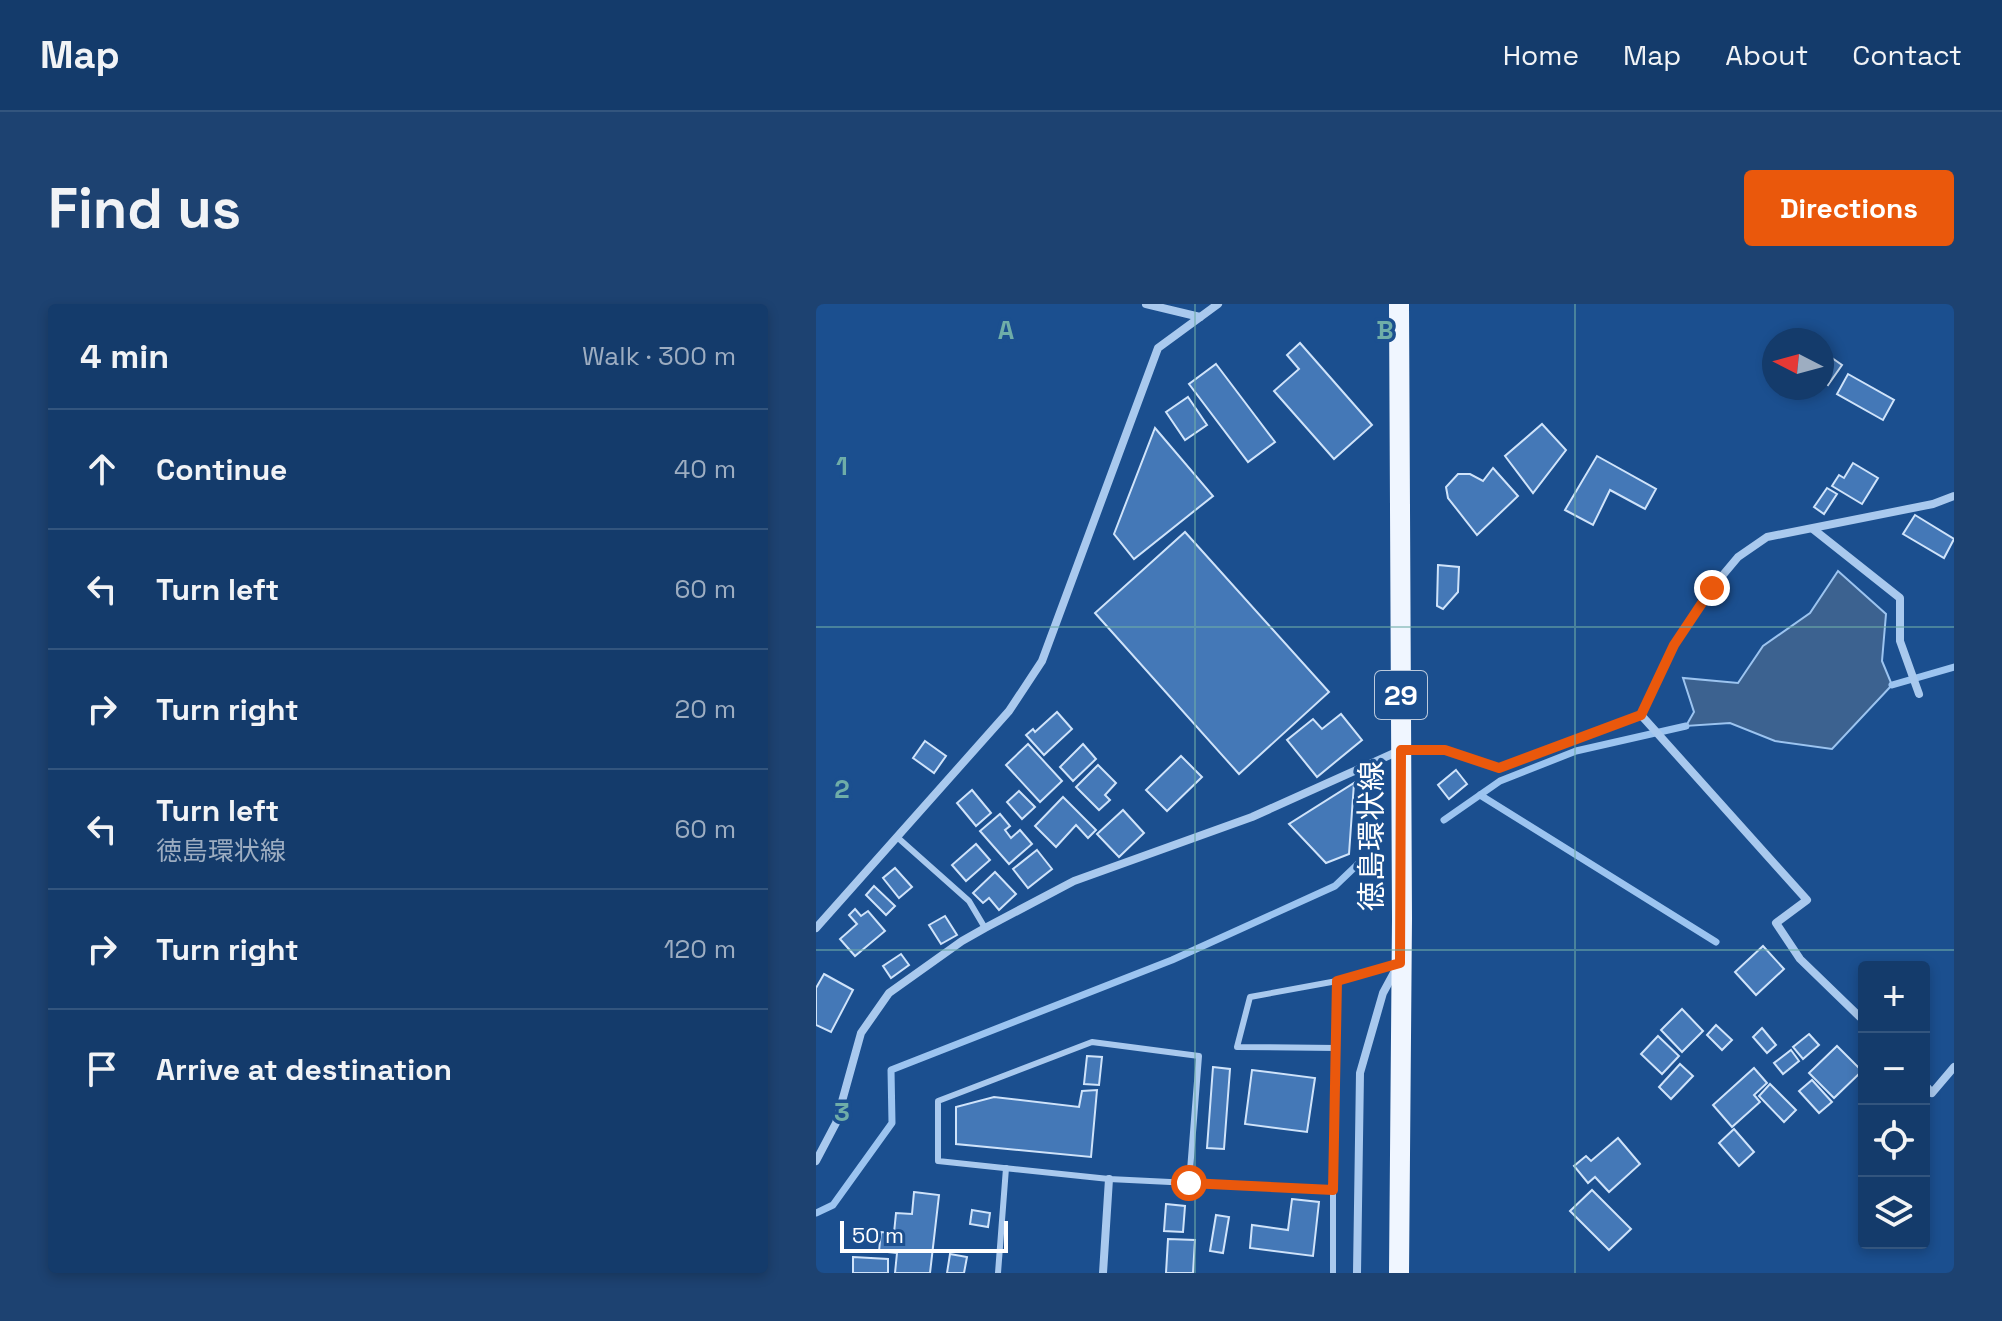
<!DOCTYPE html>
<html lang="en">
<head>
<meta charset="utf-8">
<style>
	body { margin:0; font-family:"Space Grotesk","Noto Sans JP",sans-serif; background:#1d4271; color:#f1f3f6 }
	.controls { position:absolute; right:24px; bottom:24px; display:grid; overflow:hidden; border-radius:8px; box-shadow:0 4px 12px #0003 }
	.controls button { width:72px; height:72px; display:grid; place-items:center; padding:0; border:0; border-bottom:2px solid #33557e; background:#143b6b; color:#f1f3f6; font:40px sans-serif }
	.compass { position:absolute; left:946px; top:24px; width:72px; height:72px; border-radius:50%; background:#143b6b; box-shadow:0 4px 12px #0003; rotate:276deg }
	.scale { position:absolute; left:24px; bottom:20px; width:168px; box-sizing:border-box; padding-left:8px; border:4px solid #fff; border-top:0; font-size:22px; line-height:28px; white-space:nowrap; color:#fff; -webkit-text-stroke:6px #1b4f8f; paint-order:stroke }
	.stop { position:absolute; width:24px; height:24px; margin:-18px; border:6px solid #ea580c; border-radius:50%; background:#fff }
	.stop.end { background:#ea580c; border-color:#fff; box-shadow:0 2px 8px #0008 }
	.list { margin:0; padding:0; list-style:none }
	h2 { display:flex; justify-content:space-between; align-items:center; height:104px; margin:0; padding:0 32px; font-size:34px }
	h2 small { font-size:26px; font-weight:400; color:#9dadc1 }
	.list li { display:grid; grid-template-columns:52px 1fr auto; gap:24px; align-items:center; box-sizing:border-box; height:120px; padding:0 32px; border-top:2px solid #33557e }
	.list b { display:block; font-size:30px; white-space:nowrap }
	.list p { margin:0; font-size:26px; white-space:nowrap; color:#9dadc1 }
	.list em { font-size:26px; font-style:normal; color:#9dadc1 }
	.icon { flex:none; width:44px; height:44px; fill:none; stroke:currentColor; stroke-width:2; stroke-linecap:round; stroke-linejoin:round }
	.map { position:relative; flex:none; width:1138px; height:969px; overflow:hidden; border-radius:8px }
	header { display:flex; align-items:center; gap:48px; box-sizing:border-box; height:112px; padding:0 40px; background:#143b6b; border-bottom:2px solid #33557e }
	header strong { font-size:38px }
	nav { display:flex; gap:44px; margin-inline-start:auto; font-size:28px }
	.intro { display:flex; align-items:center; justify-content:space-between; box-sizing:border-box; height:192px; padding:0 48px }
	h1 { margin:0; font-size:56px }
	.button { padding:20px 36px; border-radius:8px; background:#ea580c; color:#fff; font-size:28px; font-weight:700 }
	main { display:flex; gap:48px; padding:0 48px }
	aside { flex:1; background:#143b6b; border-radius:8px; box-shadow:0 4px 12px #0003 }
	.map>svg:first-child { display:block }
	.water { fill:#3c6290; stroke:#9cc4f0; stroke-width:2 }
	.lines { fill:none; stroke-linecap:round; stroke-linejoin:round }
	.stream { stroke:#9cc4f0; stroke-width:7 }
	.building { fill:#4478b7; stroke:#cfe3fa; stroke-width:2 }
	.lane { stroke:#a9c9ee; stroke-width:6 }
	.street { stroke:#a9c9ee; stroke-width:8 }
	.primary { stroke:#f0f6ff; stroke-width:20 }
	.route { stroke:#ea580c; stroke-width:10 }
	.grid { fill:none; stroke:#6fada8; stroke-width:2; stroke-opacity:0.55 }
	.labels { text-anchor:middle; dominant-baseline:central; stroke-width:7; stroke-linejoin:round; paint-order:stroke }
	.shield { fill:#1b4f8f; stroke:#bbcadd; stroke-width:2 }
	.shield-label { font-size:28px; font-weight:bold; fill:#fff }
	.street-label { font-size:30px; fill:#fff; stroke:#1b4f8f }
	.grid-label { font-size:26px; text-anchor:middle; font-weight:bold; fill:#6fada8; stroke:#1b4f8f; stroke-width:7; stroke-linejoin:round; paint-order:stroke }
</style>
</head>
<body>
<header>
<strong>Map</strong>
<nav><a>Home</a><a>Map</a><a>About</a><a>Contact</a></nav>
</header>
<div class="intro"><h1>Find us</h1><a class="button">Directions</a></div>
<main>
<aside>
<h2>4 min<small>Walk · 300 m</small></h2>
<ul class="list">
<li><svg class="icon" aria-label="ahead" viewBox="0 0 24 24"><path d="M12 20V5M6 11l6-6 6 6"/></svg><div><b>Continue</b></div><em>40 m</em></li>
<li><svg class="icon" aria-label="left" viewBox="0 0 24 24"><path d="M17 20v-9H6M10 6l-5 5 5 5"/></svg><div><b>Turn left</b></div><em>60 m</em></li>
<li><svg class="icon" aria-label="right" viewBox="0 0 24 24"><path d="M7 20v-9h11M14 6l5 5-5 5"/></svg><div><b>Turn right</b></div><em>20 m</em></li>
<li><svg class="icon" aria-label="left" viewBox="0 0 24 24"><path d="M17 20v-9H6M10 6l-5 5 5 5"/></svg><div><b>Turn left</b><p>徳島環状線</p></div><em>60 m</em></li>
<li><svg class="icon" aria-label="right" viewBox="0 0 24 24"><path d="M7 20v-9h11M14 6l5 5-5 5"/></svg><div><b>Turn right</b></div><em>120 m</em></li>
<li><svg class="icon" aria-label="arrive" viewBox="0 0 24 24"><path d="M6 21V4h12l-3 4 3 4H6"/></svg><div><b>Arrive at destination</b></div></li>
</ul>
</aside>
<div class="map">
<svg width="1138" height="969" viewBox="0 0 1138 969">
	<rect width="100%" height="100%" fill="#1b4f8f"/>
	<path class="water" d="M1022 267 1070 310 1066 357 1076 381 1016 445 959 437 914 419 870 422 878 408 867 374 922 379 947 342 994 309Z"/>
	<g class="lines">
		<g class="stream">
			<path d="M1076 381 1138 363"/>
			<path d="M664 491 900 638"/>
			<path d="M628 516 684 477 760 447 870 422"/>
			<path d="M0 909 17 901 76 819 75 766 356 656 519 582 542 560"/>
		</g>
	</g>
	<g class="building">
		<path d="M484 39 556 121 518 155 458 87 483 65 471 51Z"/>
		<path d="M1006 47 1026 61 1012 81 1006 76Z"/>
		<path d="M400 60 459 138 432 158 373 80Z"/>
		<path d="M1032 70 1078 96 1067 116 1021 90Z"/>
		<path d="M372 93 391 121 369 136 350 108Z"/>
		<path d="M726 120 750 146 717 189 689 152Z"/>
		<path d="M339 124 397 192 318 255 298 230Z"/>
		<path d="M781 152 840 185 829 205 794 186 777 221 749 206Z"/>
		<path d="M1037 159 1062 174 1046 200 1016 182 1023 171 1028 174Z"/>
		<path d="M677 164 702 192 661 231 632 194 630 183 642 170H654L667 177Z"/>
		<path d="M1011 184 1021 190 1008 210 998 203Z"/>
		<path d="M1099 211 1138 235 1128 254 1087 230Z"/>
		<path d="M369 228 513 388 423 470 279 309Z"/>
		<path d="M622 261 643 263 642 288 627 305 621 302Z"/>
		<path d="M241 408 256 425 228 451 210 431 217 425 219 428Z"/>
		<path d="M525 410 546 436 501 473 471 436 497 415 506 425Z"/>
		<path d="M109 437 130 452 118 469 97 454Z"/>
		<path d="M212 440 246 477 224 498 190 461Z"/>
		<path d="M267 440 280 455 257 477 244 463Z"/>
		<path d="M365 452 386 473 351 507 330 486Z"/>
		<path d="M282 461 300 479 289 491 294 496 283 506 260 483Z"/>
		<path d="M640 466 651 480 633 495 622 481Z"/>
		<path d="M538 479 533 550 510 559 473 520Z"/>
		<path d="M156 486 175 509 160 522 141 499Z"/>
		<path d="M203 487 219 503 206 515 191 498Z"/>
		<path d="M247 493 280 526 272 534 260 521 240 543 219 522Z"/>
		<path d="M307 506 328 529 303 553 281 530Z"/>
		<path d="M184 510 194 522 189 526 195 534 204 526 216 540 193 560 164 527Z"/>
		<path d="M160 540 174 556 150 577 136 561Z"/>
		<path d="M221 546 236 565 212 584 197 565Z"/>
		<path d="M79 564 96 583 83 594 67 574Z"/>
		<path d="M179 568 200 590 183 606 173 594 167 599 157 589Z"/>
		<path d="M58 582 79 602 70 611 50 591Z"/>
		<path d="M39 605 45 612 52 607 69 627 39 652 24 635 41 620 33 611Z"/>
		<path d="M129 612 141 631 125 640 113 621Z"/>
		<path d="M947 642 968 665 940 691 919 668Z"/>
		<path d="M85 650 93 661 75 674 67 662Z"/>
		<path d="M8 670 37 686 15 728 0 721V684Z"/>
		<path d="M866 705 887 727 866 748 845 726Z"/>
		<path d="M900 721 916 736 906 746 891 731Z"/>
		<path d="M946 724 960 741 951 749 937 733Z"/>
		<path d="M993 730 1003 741 987 755 977 743Z"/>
		<path d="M842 732 863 752 846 770 825 750Z"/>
		<path d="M1021 742 1046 767 1018 794 993 769Z"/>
		<path d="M975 746 983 757 967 770 958 759Z"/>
		<path d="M271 752 286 753 283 781 268 780Z"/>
		<path d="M864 760 877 772 855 795 843 783Z"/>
		<path d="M397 763 414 765 408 845 391 844Z"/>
		<path d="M938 764 951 779 938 791 944 798 916 823 897 801Z"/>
		<path d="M436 766 499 774 491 828 429 820Z"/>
		<path d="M996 776 1016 798 1003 809 983 787Z"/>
		<path d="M954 780 980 806 968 818 943 792Z"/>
		<path d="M281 786 275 853 140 840V803L178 793 263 803 266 787Z"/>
		<path d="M918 825 938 848 923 862 903 839Z"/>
		<path d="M802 834 824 860 793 888 779 873 772 879 758 862 770 852 775 857Z"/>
		<path d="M776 886 815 925 793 946 754 907Z"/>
		<path d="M98 888 123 891 114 969H79L81 949 63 947 65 928 78 929 80 909 96 910Z"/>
		<path d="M476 895 503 898 497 952 434 944 436 921 472 926Z"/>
		<path d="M350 900 369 902 367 928 348 927Z"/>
		<path d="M156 906 174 909 172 923 154 920Z"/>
		<path d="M400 911 413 913 407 949 394 947Z"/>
		<path d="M352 935 379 936 377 969H350Z"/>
		<path d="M134 950 151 953 148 969H131Z"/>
		<path d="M37 953 72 955V969H37Z"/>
	</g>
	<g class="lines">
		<g class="lane">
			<path d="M81 533 153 597 169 624"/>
			<path d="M520 744 421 743 434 693 521 677"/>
			<path d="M373 879 383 752 276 738 122 797V857L293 875 517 886 521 677 582 659"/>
			<path d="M517 886V969"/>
			<path d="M182 969 190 864"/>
		</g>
		<g class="street">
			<path d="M330 0 384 13"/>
			<path d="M997 225 1084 294V337L1103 390"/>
			<path d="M825 411 991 596 960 619 984 655 1048 717"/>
			<path d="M0 624 193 407 226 357 342 44 402 0"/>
			<path d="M1108 780 1116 789 1138 763"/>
			<path d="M0 857 20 819 45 729 73 689 146 637 169 624 258 577 436 513 585 446H629L683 464 825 411 858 341 896 284 922 253 951 233 1117 200 1138 192"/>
			<path d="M287 969 293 875"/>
			<path d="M541 969 544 769 567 689 580 665"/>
		</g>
		<path class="primary" d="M583 0 586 615 583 969"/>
	</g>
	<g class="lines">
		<path class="route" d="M373 879 517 886 521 677 584 659 585 446H629L683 464 825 411 858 341 896 284"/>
	</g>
	<path class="grid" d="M379 0V969M759 0V969M0 323H1138M0 646H1138"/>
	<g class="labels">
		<rect class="shield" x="559" y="367" width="52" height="48" rx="6"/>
		<g class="shield-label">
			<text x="585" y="391">29</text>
		</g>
		<g class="street-label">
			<text transform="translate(555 532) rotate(-90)">徳島環状線</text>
		</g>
	</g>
	<g class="grid-label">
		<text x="190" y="35">A</text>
		<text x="569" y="35">B</text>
		<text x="26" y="171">1</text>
		<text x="26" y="494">2</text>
		<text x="26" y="817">3</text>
	</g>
</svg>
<div class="controls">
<button>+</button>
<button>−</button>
<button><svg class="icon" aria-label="locate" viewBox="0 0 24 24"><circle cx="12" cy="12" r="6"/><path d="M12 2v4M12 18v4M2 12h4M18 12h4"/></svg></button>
<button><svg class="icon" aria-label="layers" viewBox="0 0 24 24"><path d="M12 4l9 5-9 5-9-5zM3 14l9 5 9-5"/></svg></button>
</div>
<svg class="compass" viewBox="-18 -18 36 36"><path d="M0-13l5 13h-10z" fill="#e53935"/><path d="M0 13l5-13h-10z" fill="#9dadc1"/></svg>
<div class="scale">50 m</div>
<div class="stop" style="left:373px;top:879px"></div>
<div class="stop end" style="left:896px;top:284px"></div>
</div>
</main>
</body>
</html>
